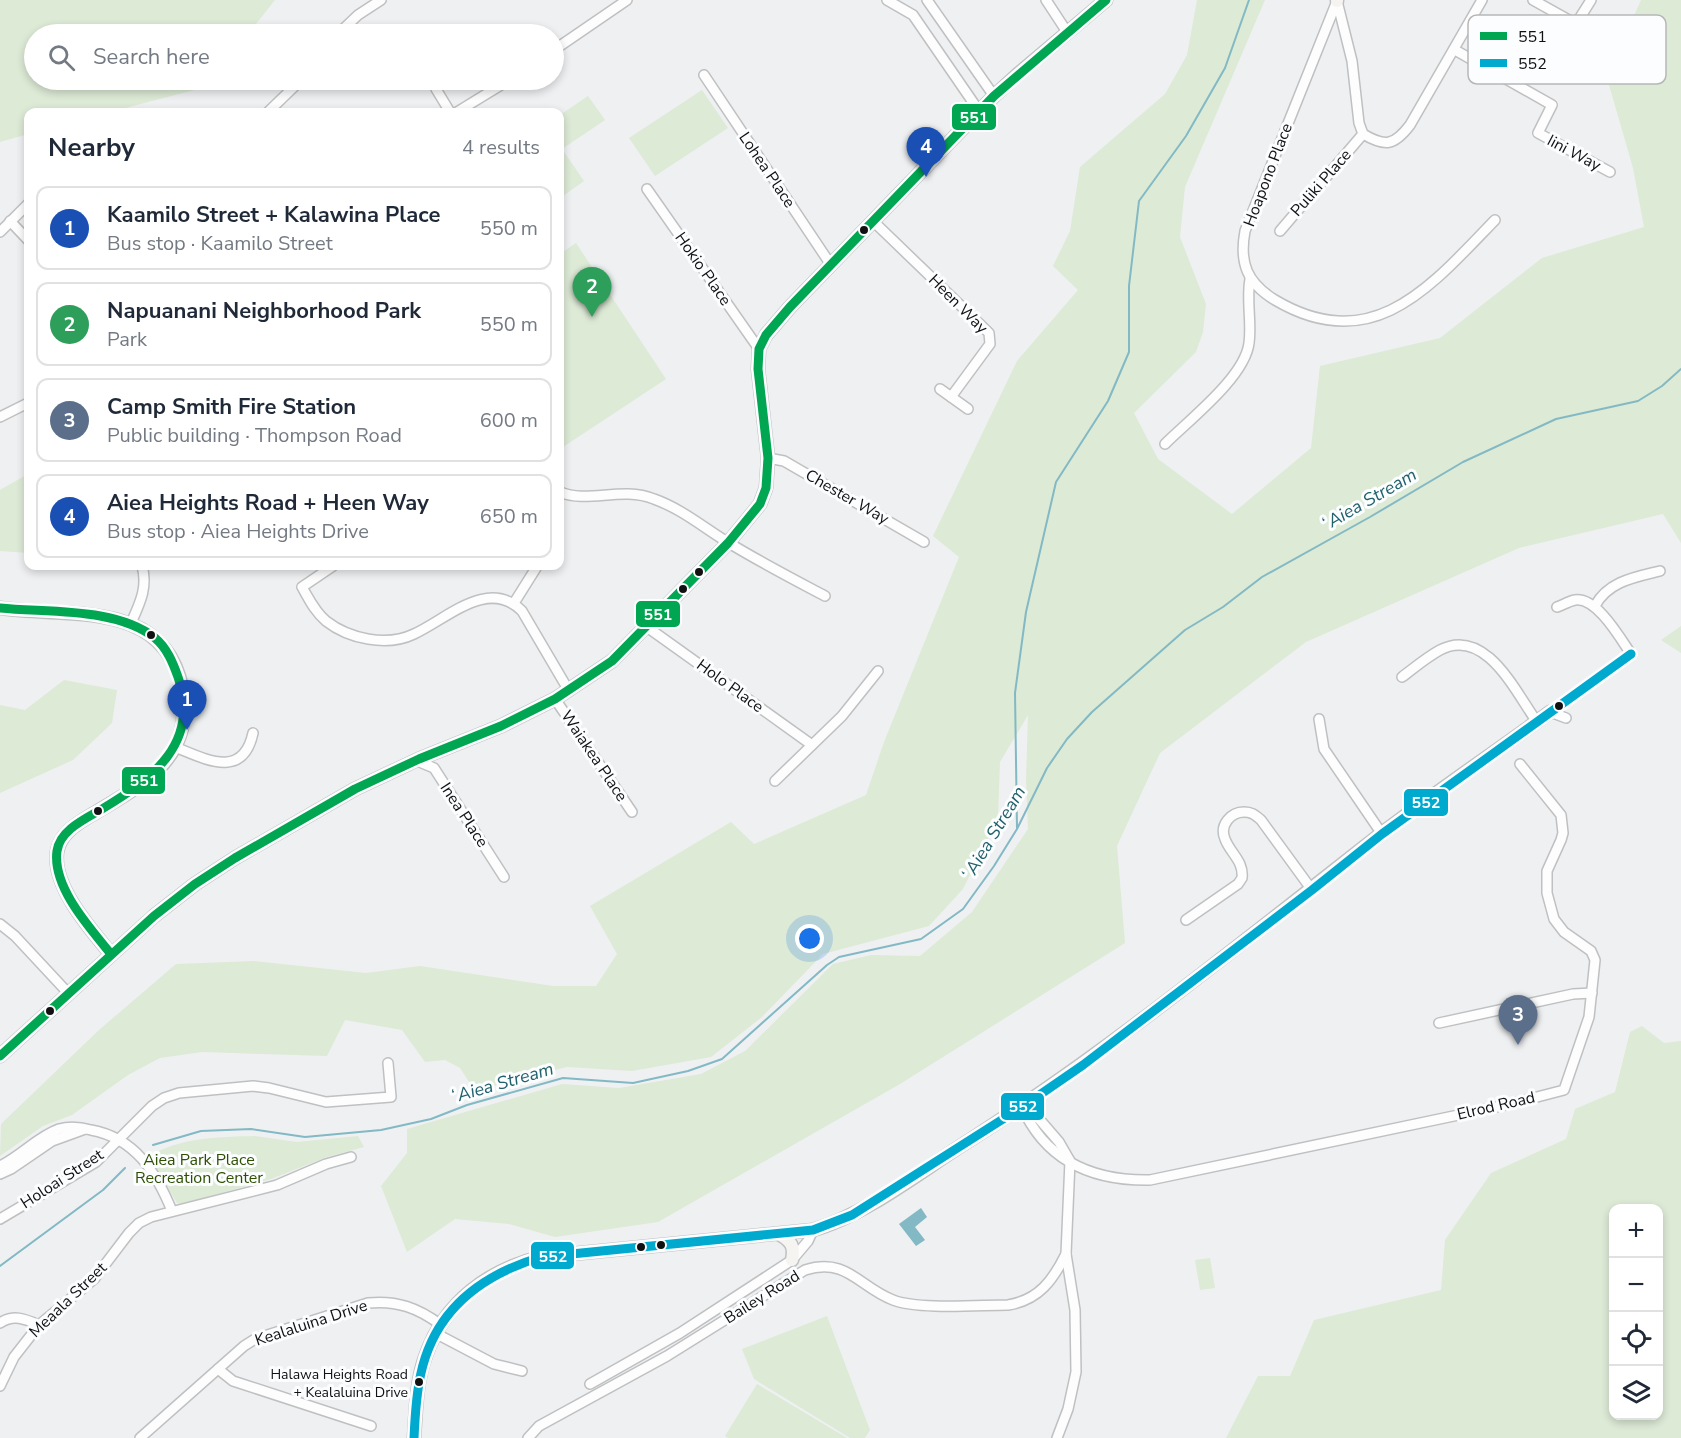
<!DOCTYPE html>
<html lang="en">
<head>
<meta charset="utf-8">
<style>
	body { margin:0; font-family:"Nunito Sans",sans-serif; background:#f6f6f7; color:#1f2937 }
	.controls { position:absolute; right:18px; bottom:18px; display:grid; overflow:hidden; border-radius:12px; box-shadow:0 3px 9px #0003 }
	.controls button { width:54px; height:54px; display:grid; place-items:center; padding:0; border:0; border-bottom:2px solid #e0e1e3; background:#fff; color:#1f2937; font:30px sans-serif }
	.you { position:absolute; left:810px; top:939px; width:21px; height:21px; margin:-15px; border:4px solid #fff; border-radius:50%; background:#1a73e8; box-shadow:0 0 0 9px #1a73e833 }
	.badge { display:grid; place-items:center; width:39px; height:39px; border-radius:50%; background:#db2777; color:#fff; font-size:20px; font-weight:700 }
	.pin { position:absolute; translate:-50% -50px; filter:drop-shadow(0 2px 3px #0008) }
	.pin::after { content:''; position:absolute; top:32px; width:21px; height:18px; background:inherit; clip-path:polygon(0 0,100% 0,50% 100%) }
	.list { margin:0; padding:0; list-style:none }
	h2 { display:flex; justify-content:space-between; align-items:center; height:78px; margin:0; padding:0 24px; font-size:26px }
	h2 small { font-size:20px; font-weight:400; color:#747a83 }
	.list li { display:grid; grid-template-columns:39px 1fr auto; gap:18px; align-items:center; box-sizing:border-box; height:84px; margin:0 12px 12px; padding:0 12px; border:2px solid #e0e1e3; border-radius:12px }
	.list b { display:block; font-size:22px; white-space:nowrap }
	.list p { margin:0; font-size:20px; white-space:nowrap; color:#747a83 }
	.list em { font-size:20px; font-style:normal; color:#747a83 }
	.icon { flex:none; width:33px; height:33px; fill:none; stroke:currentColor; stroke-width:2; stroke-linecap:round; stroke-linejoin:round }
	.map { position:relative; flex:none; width:1681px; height:1438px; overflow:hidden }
	.search { position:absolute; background:#fff; box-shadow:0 3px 9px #0003; left:24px; top:24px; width:540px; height:66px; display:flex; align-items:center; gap:15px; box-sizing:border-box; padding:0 21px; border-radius:33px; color:#747a83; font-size:22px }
	.panel { position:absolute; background:#fff; box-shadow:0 3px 9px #0003; left:24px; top:108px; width:540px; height:462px; border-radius:12px }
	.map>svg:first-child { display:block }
	.green { fill:#ddead6; fill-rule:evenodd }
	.water { fill:#82b9c4 }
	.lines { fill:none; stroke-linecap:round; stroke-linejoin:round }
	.stream { stroke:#82b9c4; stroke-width:2 }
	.street-casing { stroke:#bfc0c2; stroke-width:12 }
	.secondary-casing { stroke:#bfc0c2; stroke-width:15 }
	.street { stroke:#fdfdfd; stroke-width:9 }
	.secondary { stroke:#f6f4f0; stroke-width:12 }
	.bus-1-casing { stroke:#fcfdff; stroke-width:14 }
	.bus-2-casing { stroke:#fcfdff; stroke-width:14 }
	.bus-1 { stroke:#00a651; stroke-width:9 }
	.bus-2 { stroke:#00a9ce; stroke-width:9 }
	.bus-dot { fill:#111112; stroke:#fcfdff; stroke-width:2 }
	.labels { text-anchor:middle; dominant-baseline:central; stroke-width:6; stroke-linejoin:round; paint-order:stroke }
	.bus-label { font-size:14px; fill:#111112; stroke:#fcfdff; text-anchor:end }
	.street-label { font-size:16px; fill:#111112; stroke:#fcfdff }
	.park-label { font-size:16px; fill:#2d5000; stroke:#fcfdff }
	.water-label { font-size:18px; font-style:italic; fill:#21616c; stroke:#fcfdff }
	.key { fill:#fcfdff; stroke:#b6b6b8; stroke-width:1.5 }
	.key-label { font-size:16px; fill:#111112 }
	.line-badge { stroke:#fcfdff; stroke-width:2 }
	.badge-label { font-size:16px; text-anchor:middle; font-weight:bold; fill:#fff }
</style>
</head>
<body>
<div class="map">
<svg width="1681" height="1438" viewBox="0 0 1681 1438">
	<rect width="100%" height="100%" fill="#eff0f2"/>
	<g class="green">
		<path d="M0 0H275L248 34H34V80H212L206 87 110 112H28V134L0 142Z"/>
		<path d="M1197 0H1265L1185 187 1180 237 1206 304 1203 332 1196 352 1134 413 1158 459 1232 514 1311 448 1320 366 1440 338 1542 258 1644 227 1633 168 1607 78 1641 0H1681V543L1663 514 1519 548 1306 642 1160 753 1117 846 1125 943 900 1084 658 1222 555 1237 509 1224 455 1219 407 1252 381 1186 407 1153V1129L562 1084 619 1088 701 1074 745 1051 833 964 871 955 920 956 972 912 1028 829 1026 780 1028 715 1000 762 998 818 963 889 929 926 823 954 762 1017 711 1057 632 1071 567 1067 475 1091 460 1068 445 1060 425 1062 402 1030 345 1020 327 1056 202 1052 160 1058 128 1075 72 1115 43 1126 0 1156 1 1124 99 1030 176 964 254 961 366 973 420 966 553 986H596L617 954 590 906 731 822 754 844 866 795 884 742 959 557 933 536 1017 361 1078 290 1053 266 1070 231 1080 167 1165 94 1187 55Z"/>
		<path d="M702 90 728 128 655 176 629 138Z"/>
		<path d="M588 96 605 120 562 149 584 181 560 198V115Z"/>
		<path d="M576 243 666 379 560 449V254Z"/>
		<path d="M28 474V553L0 551V490Z"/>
		<path d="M1681 626V653L1661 640Z"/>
		<path d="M64 680 117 690 112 723 73 760 0 793V705L25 710Z"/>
		<path d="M1642 1026 1664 1043 1681 1041V1438H1226L1258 1376H1290L1314 1320 1441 1290 1445 1240 1491 1173 1566 1139 1575 1109 1615 1092 1630 1032ZM1614 1208H1658V1416H1614Z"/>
		<path d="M255 1136 297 1142 358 1136 364 1147 327 1157 271 1179 183 1204 177 1203 174 1198 149 1156C182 1137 219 1137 255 1136Z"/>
		<path d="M1210 1258 1215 1288 1200 1290 1195 1260Z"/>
		<path d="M827 1316 870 1430 865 1438H850L754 1379 742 1349Z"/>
		<path d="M757 1384 847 1438H728L725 1436Z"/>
	</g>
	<path class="water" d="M921 1208 927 1217 915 1227 925 1240 916 1246 899 1224Z"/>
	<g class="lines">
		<g class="stream">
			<path d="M1017 828 1015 693 1026 612 1056 482 1108 401 1129 352V286L1139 201 1186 136 1225 68 1249 0"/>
			<path d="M153 1145 201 1131 251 1129 305 1137 381 1130 431 1119 467 1105 563 1078 633 1083 688 1071 722 1059 827 965 839 957 921 939 963 909 994 866 1017 829 1047 768 1067 739 1092 712 1185 630 1223 607 1262 577 1370 517 1463 462 1556 419 1638 401 1662 386 1681 369"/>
			<path d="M0 1266 103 1190 125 1168"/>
		</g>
		<g class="street-casing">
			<g id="street">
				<path d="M887 0 913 15 979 111"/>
				<path d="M927 0 994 96"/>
				<path d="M1046 0 1067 32"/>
				<path d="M1533 0 1576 24 1591 0"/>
				<path d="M1337 1 1245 231C1239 263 1247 283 1275 300 1373 358 1431 286 1495 220"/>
				<path d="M1337 1 1352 61 1359 123 1363 134C1385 147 1394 146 1410 125L1482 0"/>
				<path d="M338 34 358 15 381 0"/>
				<path d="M554 50 627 0"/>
				<path d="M1455 50 1552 105 1538 133 1610 172"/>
				<path d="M704 75 831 265"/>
				<path d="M436 89 450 112"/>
				<path d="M268 112 301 80"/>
				<path d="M457 112 509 80"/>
				<path d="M647 189 759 349"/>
				<path d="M10 221 28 240"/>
				<path d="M873 221 989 333 990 344 951 397"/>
				<path d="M1280 231 1363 134"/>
				<path d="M0 232 28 204"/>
				<path d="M940 389 968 409"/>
				<path d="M0 417 28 403"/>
				<path d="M1165 444C1189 420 1245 377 1249 343 1252 322 1246 300 1250 279"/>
				<path d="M768 458 784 461 924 542"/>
				<path d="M560 492C588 504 621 486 654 499 682 509 704 528 729 543 760 562 793 579 825 596"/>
				<path d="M333 566 302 587C309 599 315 612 326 621 349 639 387 647 414 634 447 619 488 577 522 611L569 691"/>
				<path d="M514 603 536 568"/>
				<path d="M1595 606C1608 581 1636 577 1660 571"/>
				<path d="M131 623C140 603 148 587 142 566"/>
				<path d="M647 627 812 745"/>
				<path d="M1402 677C1414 668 1427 657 1440 650 1486 626 1516 693 1537 722"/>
				<path d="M555 699 632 812"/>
				<path d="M1550 712 1631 654C1620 638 1597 597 1575 600 1569 601 1563 605 1557 607"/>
				<path d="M1550 712 1566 718"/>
				<path d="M1319 719 1324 749 1382 834"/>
				<path d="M175 747C205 759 243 780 253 733"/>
				<path d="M419 759 422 763 434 768 504 877"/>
				<path d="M775 781 842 716 878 671"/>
				<path d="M1186 920 1238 884 1242 878C1244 861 1230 853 1225 839 1219 825 1231 812 1244 812 1252 812 1255 815 1261 820L1312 890"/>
				<path d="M0 924 15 936 69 994"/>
				<path d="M1439 1023 1573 994 1592 993"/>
				<path d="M1022 1107C1046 1161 1093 1181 1150 1180L1506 1105 1564 1090 1589 1017 1595 960 1591 951 1564 932 1554 919 1547 893V871L1561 840 1563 833 1561 815 1520 764"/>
				<path d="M1024 1108 1040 1120 1059 1142 1070 1161 1066 1254 1075 1310 1076 1372 1068 1409 1057 1438"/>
				<path d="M0 1166C21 1156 37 1137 59 1129 70 1126 80 1127 91 1130 135 1138 156 1172 172 1211"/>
				<path d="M0 1174 11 1169 52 1141 85 1129"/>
				<path d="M0 1219 96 1162 152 1106 164 1098 179 1093 253 1086 269 1088 326 1102 391 1097 388 1063"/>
				<path d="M0 1323C14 1314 25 1319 39 1325"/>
				<path d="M435 1333 494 1364 522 1371"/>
				<path d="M218 1369 233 1381 371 1426"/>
				<path d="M590 1384 680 1333 792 1260 808 1241 813 1230"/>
				<path d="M0 1386 14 1357 39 1325 94 1279 129 1233 139 1223 151 1217 277 1185 326 1164 351 1157"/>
				<path d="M140 1438 244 1346 255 1339 368 1303C397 1300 418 1308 441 1325"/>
				<path d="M528 1438 539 1426 667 1356 805 1270C847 1257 859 1287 893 1300 919 1310 979 1305 1008 1305 1039 1300 1053 1280 1066 1254"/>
			</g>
		</g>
		<g class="secondary-casing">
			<g id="secondary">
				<path d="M1337 0V1"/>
				<path d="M0 608C67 618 164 598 182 688 195 757 144 784 93 814 78 823 60 833 57 852 52 886 91 930 111 954"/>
				<path d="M0 1056 154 916 195 884 235 858 355 789 419 759 501 726 555 699 612 661 728 543 760 504 766 488 768 458 758 369 759 349 766 335 790 307 994 96 1017 75 1106 0"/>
				<path d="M779 1234C791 1241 795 1246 792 1260"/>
				<path d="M414 1438C416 1411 416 1381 426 1355 445 1302 488 1270 541 1257L813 1230C866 1215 922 1170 970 1140 1114 1048 1246 939 1381 834 1436 792 1494 753 1550 712"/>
			</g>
		</g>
		<use href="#street" class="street"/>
		<use href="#secondary" class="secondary"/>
		<g class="bus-1-casing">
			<g id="bus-1">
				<path d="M0 608C47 613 116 607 155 638 167 648 173 663 178 677 201 743 152 779 102 809 85 819 60 830 57 851 52 887 90 928 111 954"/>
				<path d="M0 1056 154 916 195 884 235 858 355 789 419 759 501 726 555 699 612 661 728 543 760 504 766 488 768 458 758 369 759 349 766 335 790 307 994 96 1106 0"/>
			</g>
		</g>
		<g class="bus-2-casing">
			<path id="bus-2" d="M414 1438C415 1416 416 1394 421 1373 435 1310 481 1275 541 1257L813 1230 852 1215 1022 1107 1083 1065 1312 890 1382 834 1631 654"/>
		</g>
		<use href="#bus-1" class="bus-1"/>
		<use href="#bus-2" class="bus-2"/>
	</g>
	<g class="bus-dot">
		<circle cx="864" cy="230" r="5"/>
		<circle cx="699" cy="572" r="5"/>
		<circle cx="683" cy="589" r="5"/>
		<circle cx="151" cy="635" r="5"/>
		<circle cx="1559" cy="706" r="5"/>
		<circle cx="98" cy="811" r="5"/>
		<circle cx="50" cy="1011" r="5"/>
		<circle cx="661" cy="1245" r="5"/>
		<circle cx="641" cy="1247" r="5"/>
		<circle cx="419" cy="1382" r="5"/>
	</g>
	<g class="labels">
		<g class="bus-label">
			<text x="408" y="1374">Halawa Heights Road<tspan x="408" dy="18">+ Kealaluina Drive</tspan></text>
		</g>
		<g class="street-label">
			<text transform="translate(1574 153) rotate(28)">Iini Way</text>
			<text transform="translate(767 170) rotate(56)">Lohea Place</text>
			<text transform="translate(1268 175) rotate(-69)">Hoapono Place</text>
			<text transform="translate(1321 183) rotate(-49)">Puliki Place</text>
			<text transform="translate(703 269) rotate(55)">Hokio Place</text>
			<text transform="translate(958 304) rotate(45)">Heen Way</text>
			<text transform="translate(847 497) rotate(30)">Chester Way</text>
			<text transform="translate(730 686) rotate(36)">Holo Place</text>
			<text transform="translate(594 756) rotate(56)">Waiakea Place</text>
			<text transform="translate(464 815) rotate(57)">Inea Place</text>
			<text transform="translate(1496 1106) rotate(-13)">Elrod Road</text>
			<text transform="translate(62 1179) rotate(-33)">Holoai Street</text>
			<text transform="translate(762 1297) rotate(-32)">Bailey Road</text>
			<text transform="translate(68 1300) rotate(-44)">Meaala Street</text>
			<text transform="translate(311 1323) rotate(-18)">Kealaluina Drive</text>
		</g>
		<g class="park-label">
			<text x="199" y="1160">Aiea Park Place<tspan x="199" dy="18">Recreation Center</tspan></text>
		</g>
		<g class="water-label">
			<text transform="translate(1368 500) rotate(-30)">ʻAiea Stream</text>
			<text transform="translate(993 834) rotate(-59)">ʻAiea Stream</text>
			<text transform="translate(501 1083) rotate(-16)">ʻAiea Stream</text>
		</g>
	</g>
	<rect x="1468" y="15" width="198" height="69" rx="9" class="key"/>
	<rect x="1480" y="32" width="27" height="8" fill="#00a651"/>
	<rect x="1480" y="59" width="27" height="8" fill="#00a9ce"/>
	<g class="key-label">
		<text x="1518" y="42">551</text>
		<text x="1518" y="69">552</text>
	</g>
	<g class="line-badge">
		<rect x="951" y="103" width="46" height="28" rx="6" fill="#00a651"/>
		<rect x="635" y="600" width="46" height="28" rx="6" fill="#00a651"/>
		<rect x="121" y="766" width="45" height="29" rx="6" fill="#00a651"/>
		<rect x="1403" y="788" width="46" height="29" rx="6" fill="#00a9ce"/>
		<rect x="1000" y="1092" width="45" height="29" rx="6" fill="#00a9ce"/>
		<rect x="530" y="1241" width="45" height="29" rx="6" fill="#00a9ce"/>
	</g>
	<g class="badge-label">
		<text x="974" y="123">551</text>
		<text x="658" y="620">551</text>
		<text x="144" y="786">551</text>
		<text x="1426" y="808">552</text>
		<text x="1023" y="1112">552</text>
		<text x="553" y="1262">552</text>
	</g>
</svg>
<div class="controls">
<button>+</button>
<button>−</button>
<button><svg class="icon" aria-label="locate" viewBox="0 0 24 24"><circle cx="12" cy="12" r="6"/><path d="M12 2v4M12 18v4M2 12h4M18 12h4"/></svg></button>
<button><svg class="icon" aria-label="layers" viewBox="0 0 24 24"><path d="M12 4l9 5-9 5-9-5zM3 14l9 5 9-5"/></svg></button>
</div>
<div class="you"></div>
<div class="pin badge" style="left:187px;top:730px;background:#1a4fb4">1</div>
<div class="pin badge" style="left:592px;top:317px;background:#2e9e5b">2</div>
<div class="pin badge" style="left:1518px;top:1045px;background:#5c6f8a">3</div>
<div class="pin badge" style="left:926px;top:177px;background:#1a4fb4">4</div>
<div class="search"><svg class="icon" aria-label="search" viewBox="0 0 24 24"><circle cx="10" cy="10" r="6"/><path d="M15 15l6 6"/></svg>Search here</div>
<section class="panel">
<h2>Nearby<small>4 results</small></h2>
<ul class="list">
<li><span class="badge" style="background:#1a4fb4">1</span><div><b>Kaamilo Street + Kalawina Place</b><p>Bus stop · Kaamilo Street</p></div><em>550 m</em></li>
<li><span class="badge" style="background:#2e9e5b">2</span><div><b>Napuanani Neighborhood Park</b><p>Park</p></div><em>550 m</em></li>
<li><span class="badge" style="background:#5c6f8a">3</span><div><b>Camp Smith Fire Station</b><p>Public building · Thompson Road</p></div><em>600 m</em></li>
<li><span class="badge" style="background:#1a4fb4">4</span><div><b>Aiea Heights Road + Heen Way</b><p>Bus stop · Aiea Heights Drive</p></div><em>650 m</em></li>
</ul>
</section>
</div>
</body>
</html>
